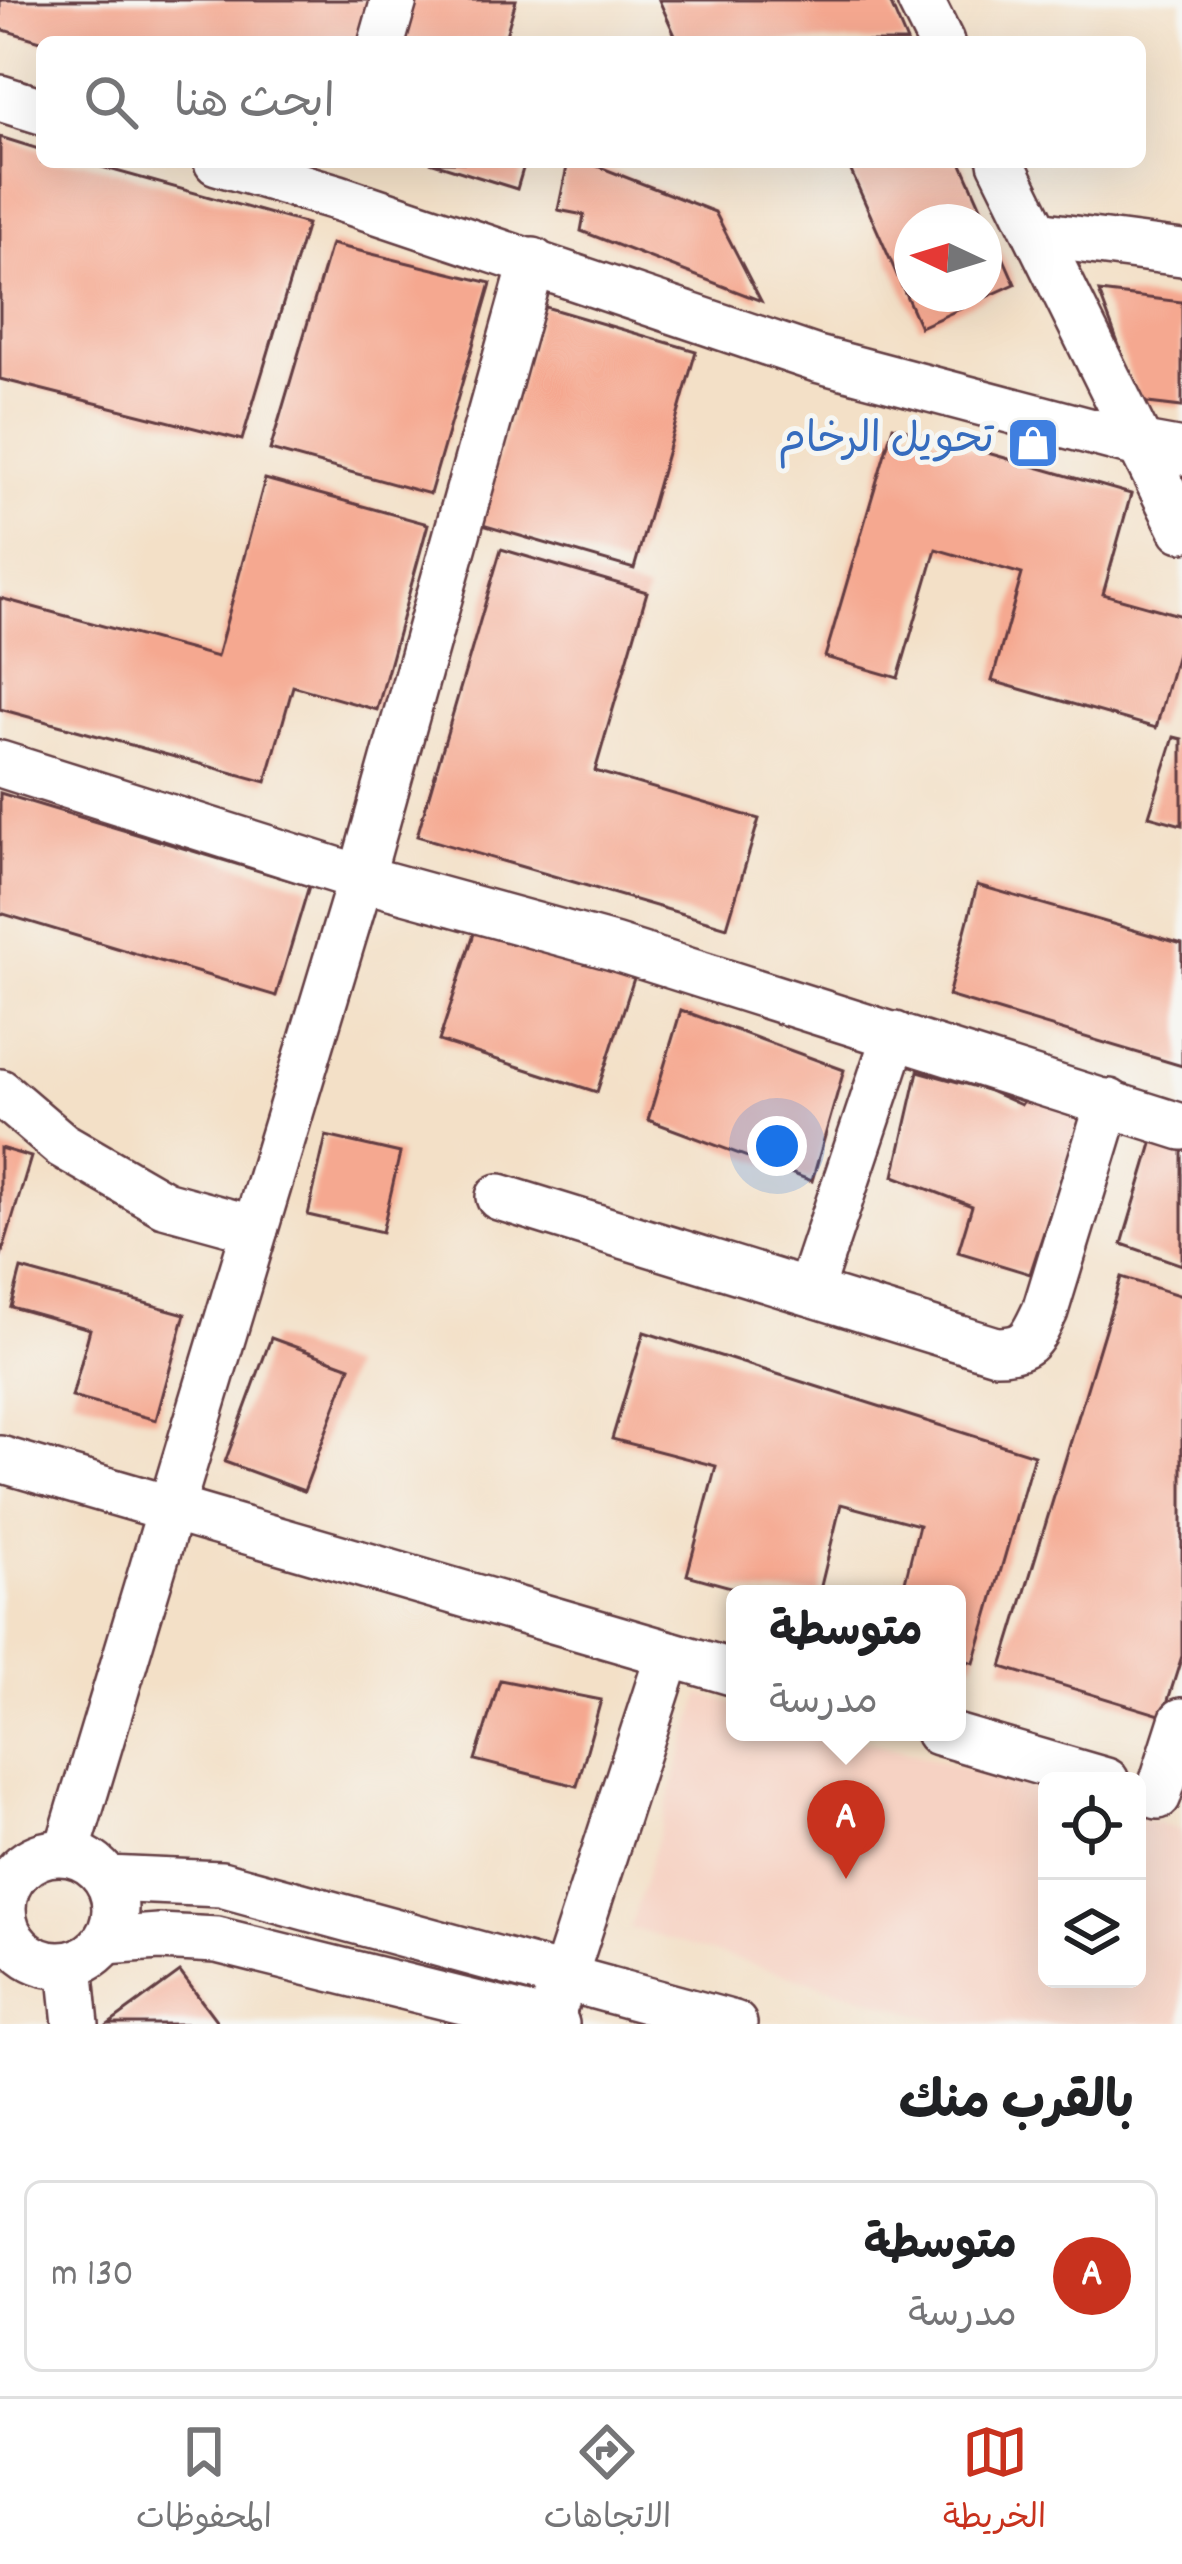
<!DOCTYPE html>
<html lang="ar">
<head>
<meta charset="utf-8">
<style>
	body { margin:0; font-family:Dekko,"Playpen Sans Arabic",sans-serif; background:#f6f6f6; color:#202124; direction:rtl }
	.controls { position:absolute; right:36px; bottom:36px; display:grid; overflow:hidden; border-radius:18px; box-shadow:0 12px 48px #0002 }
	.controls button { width:108px; height:108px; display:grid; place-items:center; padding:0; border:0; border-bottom:3px solid #e0e0e0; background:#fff; color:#202124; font:60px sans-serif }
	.compass { position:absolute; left:894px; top:204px; width:108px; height:108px; border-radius:50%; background:#fff; box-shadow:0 12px 48px #0002; rotate:274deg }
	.you { position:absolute; left:777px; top:1146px; width:42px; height:42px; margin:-30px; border:9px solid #fff; border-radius:50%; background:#1a73e8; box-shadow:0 0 0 18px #1a73e833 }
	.badge { display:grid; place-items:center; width:78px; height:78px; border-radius:50%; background:#c8321e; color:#fff; font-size:39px; font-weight:700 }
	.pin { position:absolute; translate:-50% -99px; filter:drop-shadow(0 3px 6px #0008) }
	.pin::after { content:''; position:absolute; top:63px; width:42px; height:36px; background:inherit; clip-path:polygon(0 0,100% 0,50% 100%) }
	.popup { position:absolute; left:726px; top:1585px; width:240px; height:156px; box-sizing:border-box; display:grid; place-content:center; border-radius:18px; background:#fff; filter:drop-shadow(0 3px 9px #0005); font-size:39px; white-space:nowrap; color:#757577 }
	.popup b { font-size:45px; color:#202124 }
	.popup::after { content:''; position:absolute; left:50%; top:100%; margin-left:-24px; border:24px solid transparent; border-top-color:#fff }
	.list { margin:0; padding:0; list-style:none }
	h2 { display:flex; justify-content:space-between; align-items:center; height:156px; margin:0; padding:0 48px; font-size:51px }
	h2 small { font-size:39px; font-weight:400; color:#757577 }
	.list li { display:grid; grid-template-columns:78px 1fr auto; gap:36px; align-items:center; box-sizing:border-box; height:192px; margin:0 24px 24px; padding:0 24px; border:3px solid #e0e0e0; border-radius:18px }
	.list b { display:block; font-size:45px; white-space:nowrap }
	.list p { margin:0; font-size:39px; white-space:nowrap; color:#757577 }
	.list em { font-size:39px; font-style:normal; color:#757577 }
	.icon { flex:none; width:66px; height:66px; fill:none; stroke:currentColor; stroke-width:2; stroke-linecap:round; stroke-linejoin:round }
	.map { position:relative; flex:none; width:1182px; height:2024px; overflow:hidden; direction:ltr }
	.search { position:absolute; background:#fff; box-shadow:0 12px 48px #0002; left:36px; right:36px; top:36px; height:132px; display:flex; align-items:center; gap:30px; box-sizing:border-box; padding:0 42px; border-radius:18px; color:#757577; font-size:45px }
	.sheet { height:372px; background:#fff }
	nav { display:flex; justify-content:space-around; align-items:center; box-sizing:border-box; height:168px; border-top:3px solid #e0e0e0; background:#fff; font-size:33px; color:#757577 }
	nav a { display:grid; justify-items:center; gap:6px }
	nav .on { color:#c8321e }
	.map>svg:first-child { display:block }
	.built { fill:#f6d2c3 }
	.building { fill:#f5a890; fill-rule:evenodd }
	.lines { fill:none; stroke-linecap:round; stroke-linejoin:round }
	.minor-casing { stroke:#633c42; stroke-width:50 }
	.minor { stroke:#fff; stroke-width:45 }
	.labels { text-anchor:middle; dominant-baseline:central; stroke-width:10; stroke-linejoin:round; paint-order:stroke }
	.shop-label { font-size:42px; fill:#366cbe; stroke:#f6f6f2; text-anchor:end }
</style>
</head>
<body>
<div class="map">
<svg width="1182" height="2024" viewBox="0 0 1182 2024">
	<rect width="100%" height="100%" fill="#f6f6f2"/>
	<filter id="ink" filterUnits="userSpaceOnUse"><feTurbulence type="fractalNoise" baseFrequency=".00833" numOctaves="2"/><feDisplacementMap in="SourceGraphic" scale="24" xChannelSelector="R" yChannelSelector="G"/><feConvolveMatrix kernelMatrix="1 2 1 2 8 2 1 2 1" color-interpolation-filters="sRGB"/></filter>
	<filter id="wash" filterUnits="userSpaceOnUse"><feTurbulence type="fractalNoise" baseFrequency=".004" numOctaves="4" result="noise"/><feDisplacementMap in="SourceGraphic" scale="48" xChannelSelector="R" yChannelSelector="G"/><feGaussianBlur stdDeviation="2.7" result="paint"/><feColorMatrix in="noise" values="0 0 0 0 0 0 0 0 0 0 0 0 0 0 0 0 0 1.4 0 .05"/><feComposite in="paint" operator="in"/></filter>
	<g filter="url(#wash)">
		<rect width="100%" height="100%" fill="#f3e0c7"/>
		<path class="built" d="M701 1694 735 1704V1732H836L1047 1792V1979H1137V1817L1182 1830V2024H953L630 1928Z"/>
		<g id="blocks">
			<g class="building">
				<path d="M0 0H374L362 42H44L0 29Z"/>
				<path d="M407 0H516L504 42H394Z"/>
				<path d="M659 0H889L907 42H678Z"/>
				<path d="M0 137 42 150V162H84L307 224 242 440 0 379Z"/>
				<path d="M430 162H525L517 189Z"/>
				<path d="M568 162H587L715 212 761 301 581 231 584 215 558 210Z"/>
				<path d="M847 162H961L1015 284 920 327ZM912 222H984V294H912Z"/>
				<path d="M331 244 491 283 430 494 270 450Z"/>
				<path d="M1099 292 1182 302V407L1140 402Z"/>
				<path d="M542 306 696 351 634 569 479 524Z"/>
				<path d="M893 426 1131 494 1103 594 1182 616V636L1156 728 992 681 1022 574 936 549 898 678 825 657Z"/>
				<path d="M265 479 428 524 377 710 293 686 266 782 0 709V598L217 657Z"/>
				<path d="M501 549 647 592 595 771 759 819 727 927 417 836Z"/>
				<path d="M1174 737 1182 739V825L1149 816Z"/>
				<path d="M0 793 309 886 276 996 0 913Z"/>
				<path d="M977 885 1182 944V1066L948 996Z"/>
				<path d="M479 918 637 969 597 1092 439 1041Z"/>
				<path d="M681 1010 844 1070 812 1181 648 1120Z"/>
				<path d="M918 1071 987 1090 1021 1105 1032 1089 1086 1105 1030 1274 958 1252 972 1206 894 1176Z"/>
				<path d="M326 1136 400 1153 382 1232 308 1215Z"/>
				<path d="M1154 1137 1182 1147V1265L1122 1244Z"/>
				<path d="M0 1148 31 1157 1 1256H0Z"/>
				<path d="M21 1269 185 1314 156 1420 72 1397 90 1329 11 1307Z"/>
				<path d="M1121 1277 1182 1296V1656L1163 1716 1002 1667Z"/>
				<path d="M644 1332 1034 1455 974 1663 957 1658V1594H902L919 1525 841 1504 819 1594H756L687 1575 716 1466 612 1439Z"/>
				<path d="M271 1338 350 1367 304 1491 225 1462Z"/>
				<path d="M500 1680 601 1700 577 1786 475 1760Z"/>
				<path d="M180 1972 219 2024H109Z"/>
			</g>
		</g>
	</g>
	<g filter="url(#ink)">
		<use href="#blocks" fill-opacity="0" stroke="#633c42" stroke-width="3"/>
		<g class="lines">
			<g class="minor-casing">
				<g id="minor">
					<path d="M920 0 941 42"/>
					<path d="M382 42 394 0"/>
					<path d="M0 98 42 111"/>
					<path d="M217 162 336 197 817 359 1138 444 1182 452"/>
					<path d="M1001 162 1182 529"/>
					<path d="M1037 234 1182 253"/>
					<path d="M0 764 361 878 613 947 1182 1127"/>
					<path d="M0 1092 62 1145 164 1204 255 1229"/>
					<path d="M499 1197 996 1350C1029 1350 1032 1338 1045 1311L1109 1102"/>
					<path d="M809 1292 895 1035"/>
					<path d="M0 1459 735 1673"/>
					<path d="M938 1732 1106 1781"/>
					<path d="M1158 1796 1182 1721"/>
					<path d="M67 1852 361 878 533 261"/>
					<circle cx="59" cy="1909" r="56"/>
					<path d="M107 1879 221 1884 734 2024"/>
					<path d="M106 1941 159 1937 217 1940 556 2024"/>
					<path d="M70 1965 76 2024"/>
					<path d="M556 2002 669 1654"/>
				</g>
			</g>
			<use href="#minor" class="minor"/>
		</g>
	</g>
	<defs>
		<g id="shop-square" transform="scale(2.7)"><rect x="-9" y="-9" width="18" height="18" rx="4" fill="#3f7fe0" stroke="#f6f6f2"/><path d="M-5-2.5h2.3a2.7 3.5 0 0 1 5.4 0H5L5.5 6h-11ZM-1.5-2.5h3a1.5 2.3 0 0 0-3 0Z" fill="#fff"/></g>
	</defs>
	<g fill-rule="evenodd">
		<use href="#shop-square" x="1033" y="443"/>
	</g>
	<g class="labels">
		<g class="shop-label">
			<text x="994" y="443">تحويل الرخام</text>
		</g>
	</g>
</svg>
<div class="controls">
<button><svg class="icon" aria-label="locate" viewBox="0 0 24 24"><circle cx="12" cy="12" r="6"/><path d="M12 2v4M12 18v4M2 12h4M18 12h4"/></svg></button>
<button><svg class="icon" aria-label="layers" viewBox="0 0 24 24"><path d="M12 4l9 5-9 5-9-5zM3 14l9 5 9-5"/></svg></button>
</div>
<svg class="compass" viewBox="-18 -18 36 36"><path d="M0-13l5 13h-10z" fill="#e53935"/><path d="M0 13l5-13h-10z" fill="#757577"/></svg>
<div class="you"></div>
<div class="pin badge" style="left:846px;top:1879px">A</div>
<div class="popup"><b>متوسطة</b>مدرسة</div>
<div class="search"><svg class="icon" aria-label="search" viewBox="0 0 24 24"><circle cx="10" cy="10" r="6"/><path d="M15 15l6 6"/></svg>ابحث هنا</div>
</div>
<section class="sheet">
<h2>بالقرب منك<small></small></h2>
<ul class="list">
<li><span class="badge">A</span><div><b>متوسطة</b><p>مدرسة</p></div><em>130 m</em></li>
</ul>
</section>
<nav>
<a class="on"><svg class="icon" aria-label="map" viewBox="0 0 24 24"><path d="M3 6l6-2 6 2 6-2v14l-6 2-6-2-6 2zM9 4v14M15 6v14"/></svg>الخريطة</a>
<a><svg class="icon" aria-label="directions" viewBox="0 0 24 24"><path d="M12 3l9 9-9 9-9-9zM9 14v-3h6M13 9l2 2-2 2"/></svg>الاتجاهات</a>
<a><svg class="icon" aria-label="saved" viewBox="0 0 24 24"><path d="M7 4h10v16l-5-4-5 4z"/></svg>المحفوظات</a>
</nav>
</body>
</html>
